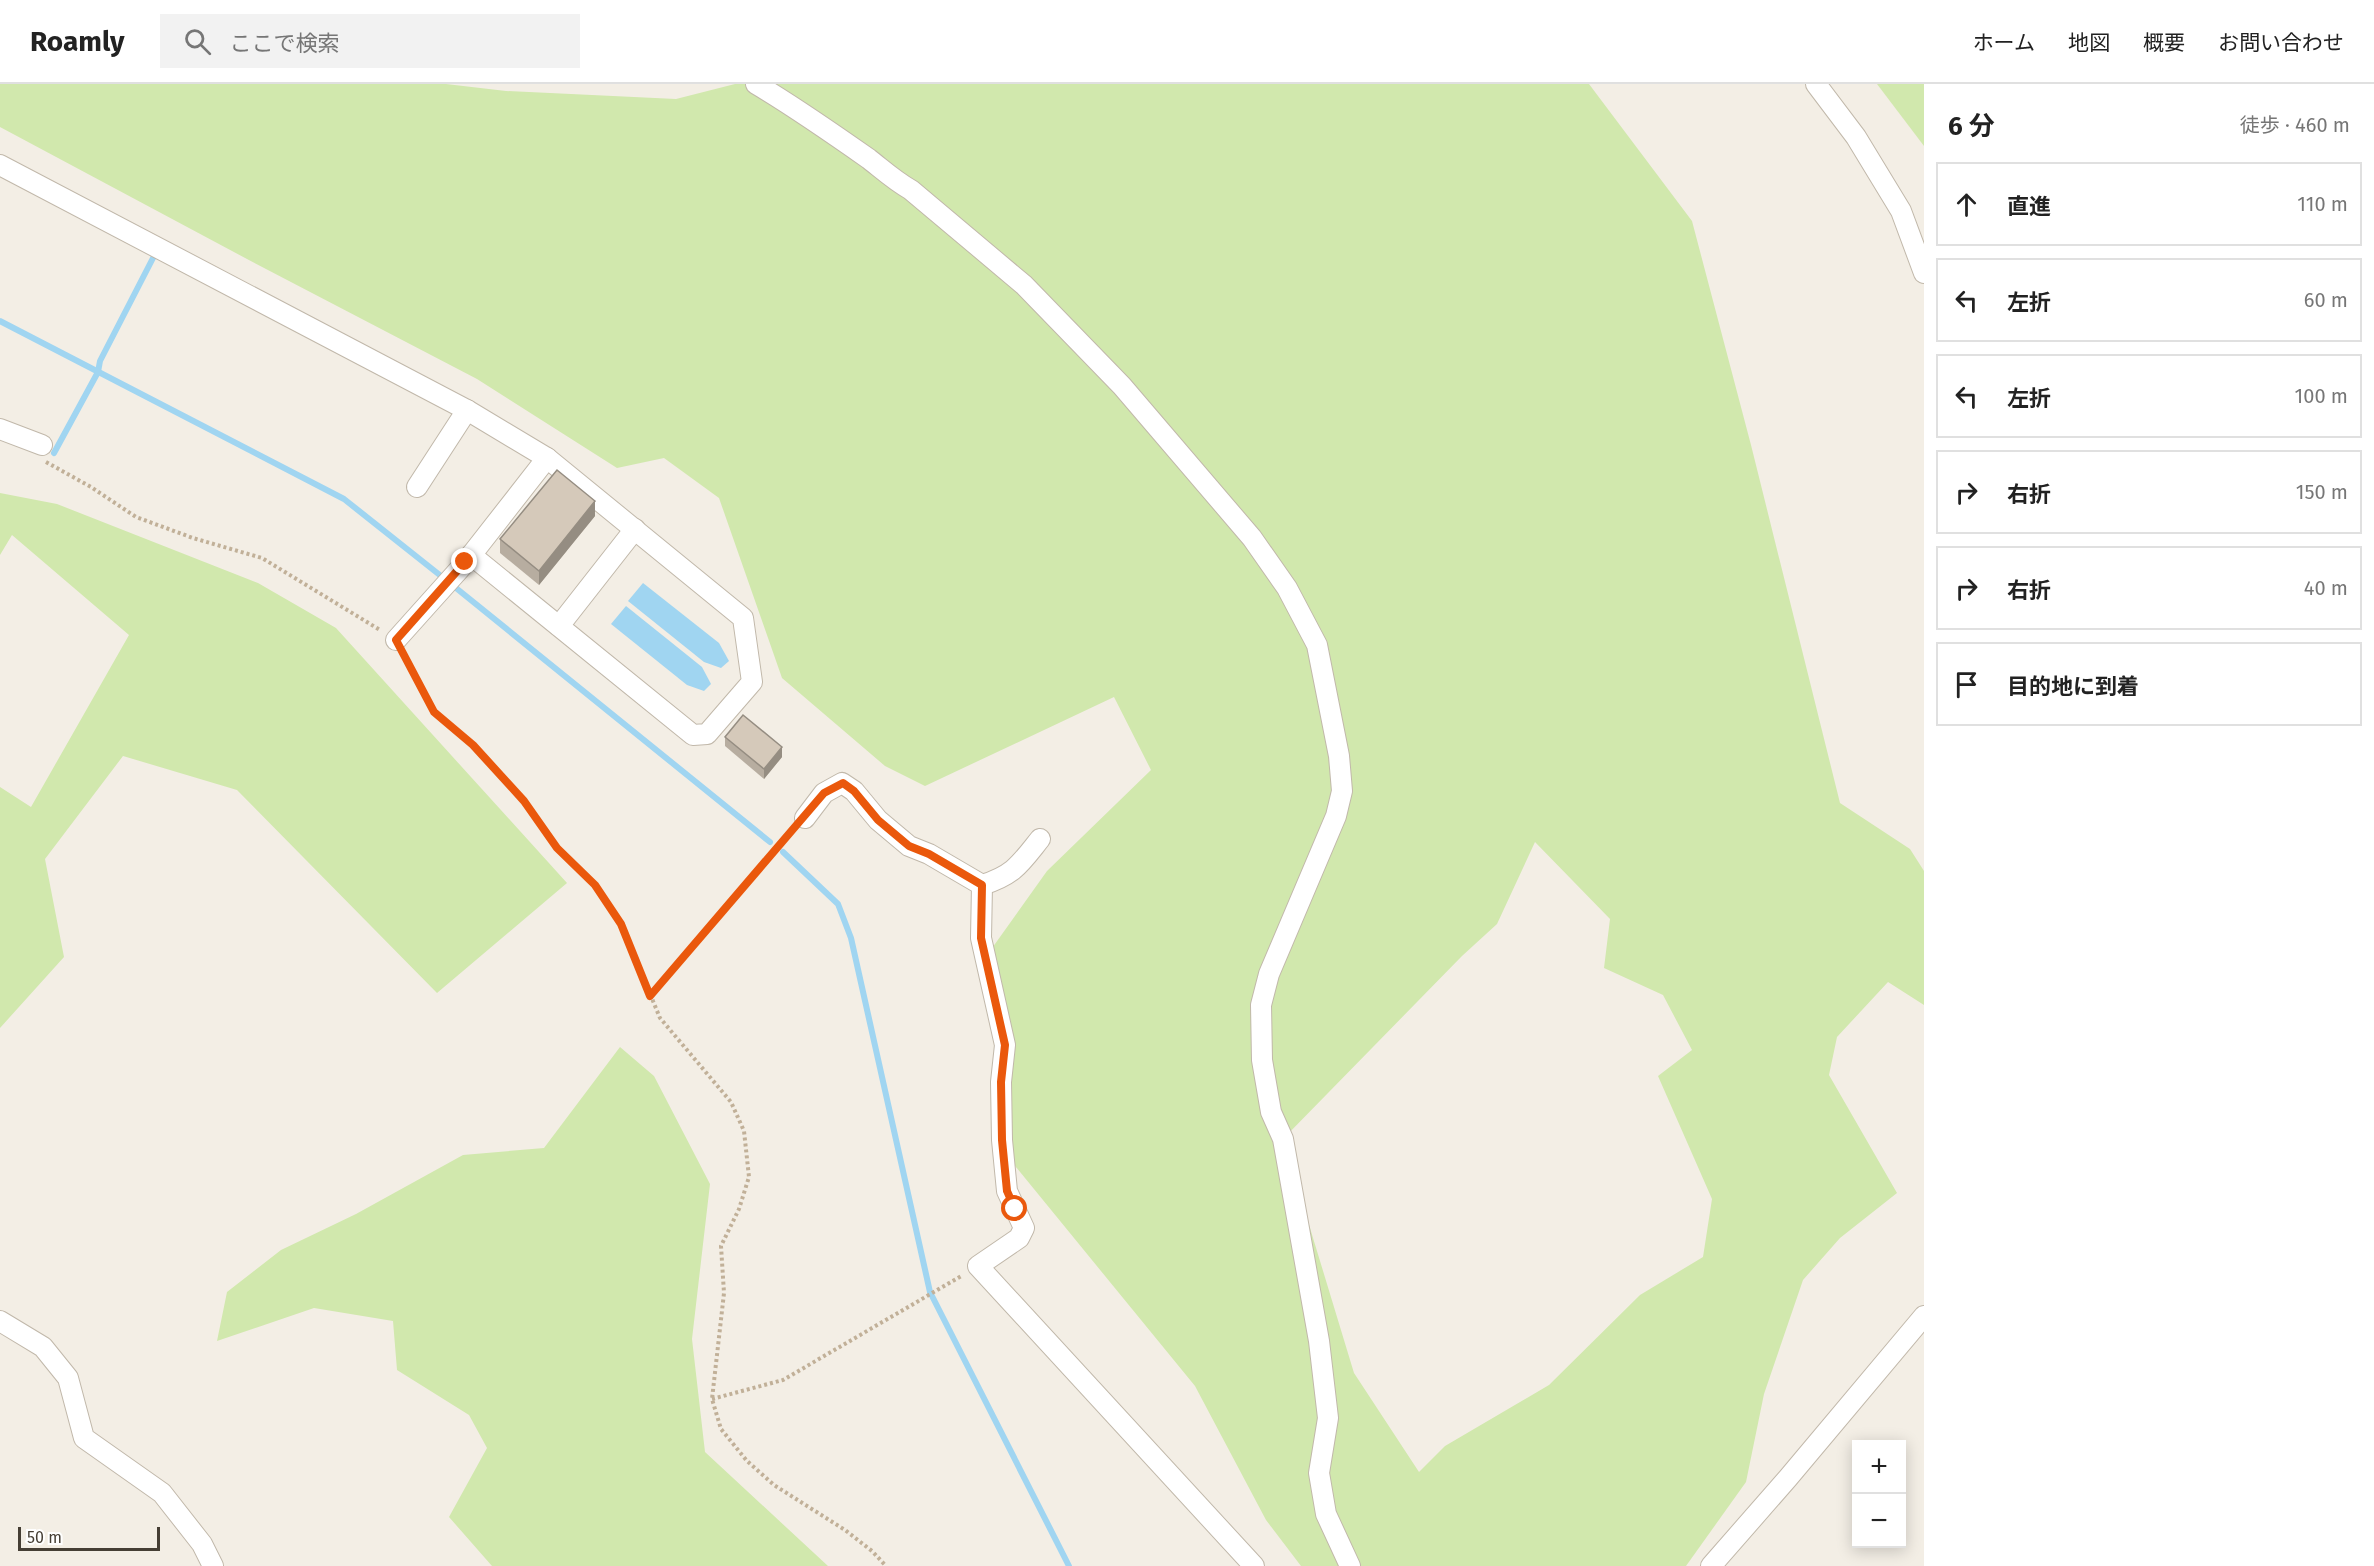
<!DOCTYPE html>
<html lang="ja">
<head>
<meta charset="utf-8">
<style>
	body { margin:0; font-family:"Fira Sans","Noto Sans JP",sans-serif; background:#f2f2f2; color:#222 }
	.controls { position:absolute; right:18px; bottom:18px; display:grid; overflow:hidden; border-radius:0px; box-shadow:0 3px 15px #0003 }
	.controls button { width:54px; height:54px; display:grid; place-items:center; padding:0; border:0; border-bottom:2px solid #e0e0e0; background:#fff; color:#222; font:30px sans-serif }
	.scale { position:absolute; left:18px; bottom:15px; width:142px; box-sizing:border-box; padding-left:6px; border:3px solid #453e34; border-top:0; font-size:16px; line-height:21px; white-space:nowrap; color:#453e34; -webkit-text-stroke:4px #fff; paint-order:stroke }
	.stop { position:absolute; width:18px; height:18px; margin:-14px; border:4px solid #ea580c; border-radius:50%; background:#fff }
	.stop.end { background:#ea580c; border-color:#fff; box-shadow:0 2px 6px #0008 }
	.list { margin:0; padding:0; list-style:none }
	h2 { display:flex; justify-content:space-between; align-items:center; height:78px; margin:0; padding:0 24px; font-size:26px }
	h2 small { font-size:20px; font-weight:400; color:#767676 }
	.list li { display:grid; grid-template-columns:39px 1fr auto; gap:18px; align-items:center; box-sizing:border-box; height:84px; margin:0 12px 12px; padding:0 12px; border:2px solid #e0e0e0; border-radius:0px }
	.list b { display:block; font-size:22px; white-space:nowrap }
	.list em { font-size:20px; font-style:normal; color:#767676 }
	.icon { flex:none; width:33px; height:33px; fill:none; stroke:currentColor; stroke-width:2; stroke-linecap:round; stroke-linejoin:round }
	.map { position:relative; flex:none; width:1924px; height:1482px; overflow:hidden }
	header { display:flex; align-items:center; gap:36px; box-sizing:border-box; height:84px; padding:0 30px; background:#fff; border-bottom:2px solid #e0e0e0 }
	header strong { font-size:28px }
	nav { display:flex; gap:33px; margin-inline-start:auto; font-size:21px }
	.search { width:420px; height:54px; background:#f2f2f2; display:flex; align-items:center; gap:15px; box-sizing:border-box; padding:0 21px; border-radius:0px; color:#767676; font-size:22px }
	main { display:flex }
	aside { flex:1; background:#fff }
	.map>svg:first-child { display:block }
	.green { fill:#d1e8ad; fill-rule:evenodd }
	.water { fill:#a0d5f1 }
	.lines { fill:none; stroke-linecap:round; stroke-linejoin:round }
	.stream { stroke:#a0d5f1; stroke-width:6 }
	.minor-casing { stroke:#c1b8aa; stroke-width:22 }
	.path { stroke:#c1b098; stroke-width:4; stroke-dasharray:3 3; stroke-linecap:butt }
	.minor { stroke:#fff; stroke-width:20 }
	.wall { fill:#b7ada0 }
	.shaded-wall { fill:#958d82 }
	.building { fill:#d5c9ba; stroke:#958d82; stroke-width:1.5 }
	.route { stroke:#ea580c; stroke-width:8 }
</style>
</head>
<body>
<header>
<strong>Roamly</strong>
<div class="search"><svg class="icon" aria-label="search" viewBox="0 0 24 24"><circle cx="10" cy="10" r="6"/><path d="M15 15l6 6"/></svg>ここで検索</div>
<nav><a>ホーム</a><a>地図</a><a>概要</a><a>お問い合わせ</a></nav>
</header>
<main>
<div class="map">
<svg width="1924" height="1482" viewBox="0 0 1924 1482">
	<rect width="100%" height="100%" fill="#f3eee5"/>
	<g class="green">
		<path d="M0 0H446L506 7 676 15 735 0H1589L1692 137 1751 361 1840 719 1910 765 1924 787V921L1888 898 1837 953 1829 991 1897 1109 1840 1154 1803 1196 1764 1310 1746 1398 1686 1482H1301L1266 1436 1195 1302 1011 1077 990 867 1047 787 1151 686 1114 613 925 702 885 682 782 594 719 414 664 374 617 384 477 295 247 175 0 43ZM1535 758 1610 835 1604 884 1663 911 1692 966 1658 992 1712 1115 1703 1173 1640 1211 1549 1301 1445 1362 1419 1388 1354 1289 1283 1055 1462 872 1497 840Z"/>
		<path d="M1877 0H1924V62Z"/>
		<path d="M0 409 57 420 258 499 336 544 567 799 437 909 237 706 123 672 45 775 64 873 0 944V703L31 723 129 551 12 451 0 471Z"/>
		<path d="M620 963 654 992 710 1100 692 1255 705 1368 828 1482H492L449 1433 487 1364 469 1331 397 1286 393 1237 314 1224 217 1257 227 1208 281 1166 356 1130 463 1071 544 1064Z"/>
	</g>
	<g class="water">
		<path d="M643 499 719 559 729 577 721 584 704 578 628 517Z"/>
		<path d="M626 522 702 583 711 600 704 607 687 601 611 540Z"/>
	</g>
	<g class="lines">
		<g class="stream">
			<path d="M0 237 344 415 441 492"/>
			<path d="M54 369 98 288 100 277 153 174"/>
			<path d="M456 504 770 758"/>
			<path d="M783 768 838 820 851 854 930 1208 1069 1482"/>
		</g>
		<g class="minor-casing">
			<g id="minor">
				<path d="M756 0C795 23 832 49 869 75 883 86 895 97 911 106L1024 201 1122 302 1252 454 1287 504 1317 561 1339 672 1342 707 1336 732 1269 890 1261 921 1262 976 1271 1028 1283 1055 1319 1257 1328 1334 1319 1389 1326 1430 1350 1482"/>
				<path d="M1816 0 1856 53 1901 127 1924 189"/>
				<path d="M0 81 467 326 547 374 743 534 752 598 707 650 693 651 471 471"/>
				<path d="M0 345 42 361"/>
				<path d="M417 403 467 326"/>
				<path d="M559 542 635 445"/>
				<path d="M396 556 465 479 547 374"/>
				<path d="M805 734 824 709 842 699 854 707 878 736 909 762 929 770 982 801 981 854 1005 961 1001 998 1002 1056 1007 1107 1024 1144 1019 1154 978 1182 1254 1482"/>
				<path d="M982 801C1014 791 1020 780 1040 755"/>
				<path d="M0 1237 43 1263 68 1294 84 1354 162 1409 202 1460 213 1482"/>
				<path d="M1711 1482 1788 1394 1924 1232"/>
			</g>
		</g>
		<g class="path">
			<path d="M46 378 91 403 136 433 193 454 262 474 380 546"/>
			<path d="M403 570 434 628 473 661 524 717 557 764 595 801 621 840 660 934 731 1018 744 1047 749 1093 739 1125 721 1162 724 1209 712 1315 721 1345 747 1377 774 1401 845 1446 872 1467 886 1482"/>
			<path d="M650 912 793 747"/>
			<path d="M712 1315 783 1296 963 1191"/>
		</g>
		<use href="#minor" class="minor"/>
	</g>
	<g class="wall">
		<path d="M595 432 539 501 500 469V455Z"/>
		<path d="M725 653 782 673 764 695 725 662Z"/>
	</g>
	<g class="shaded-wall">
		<path d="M595 417V432L539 501V487Z"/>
		<path d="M782 663V673L764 695V685Z"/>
	</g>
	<g class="building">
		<path d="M557 386 595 417 539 487 500 455Z"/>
		<path d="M743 631 782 663 764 685 725 653Z"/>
	</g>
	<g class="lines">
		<path class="route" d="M465 478 396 556 434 628 473 661 524 717 557 764 595 801 621 840 650 912 824 709 843 699 854 707 878 736 909 762 929 770 982 801 981 854 1005 961 1001 998 1002 1056 1007 1107 1015 1125"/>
	</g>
</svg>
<div class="controls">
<button>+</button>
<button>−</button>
</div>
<div class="scale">50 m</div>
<div class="stop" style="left:1015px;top:1125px"></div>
<div class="stop end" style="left:465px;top:478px"></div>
</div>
<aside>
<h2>6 分<small>徒歩 · 460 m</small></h2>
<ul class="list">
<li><svg class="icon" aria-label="ahead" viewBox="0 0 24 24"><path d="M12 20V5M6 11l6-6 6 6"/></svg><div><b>直進</b></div><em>110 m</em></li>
<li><svg class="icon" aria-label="left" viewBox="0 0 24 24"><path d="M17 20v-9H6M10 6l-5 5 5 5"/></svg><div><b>左折</b></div><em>60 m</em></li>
<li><svg class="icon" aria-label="left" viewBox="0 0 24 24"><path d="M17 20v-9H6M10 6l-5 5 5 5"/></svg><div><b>左折</b></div><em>100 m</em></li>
<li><svg class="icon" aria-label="right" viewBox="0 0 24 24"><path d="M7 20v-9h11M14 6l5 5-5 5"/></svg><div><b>右折</b></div><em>150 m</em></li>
<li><svg class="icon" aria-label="right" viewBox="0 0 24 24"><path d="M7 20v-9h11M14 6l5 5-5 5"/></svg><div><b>右折</b></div><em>40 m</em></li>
<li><svg class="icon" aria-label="arrive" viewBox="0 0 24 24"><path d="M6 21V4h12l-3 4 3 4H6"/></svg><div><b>目的地に到着</b></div></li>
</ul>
</aside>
</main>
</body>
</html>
